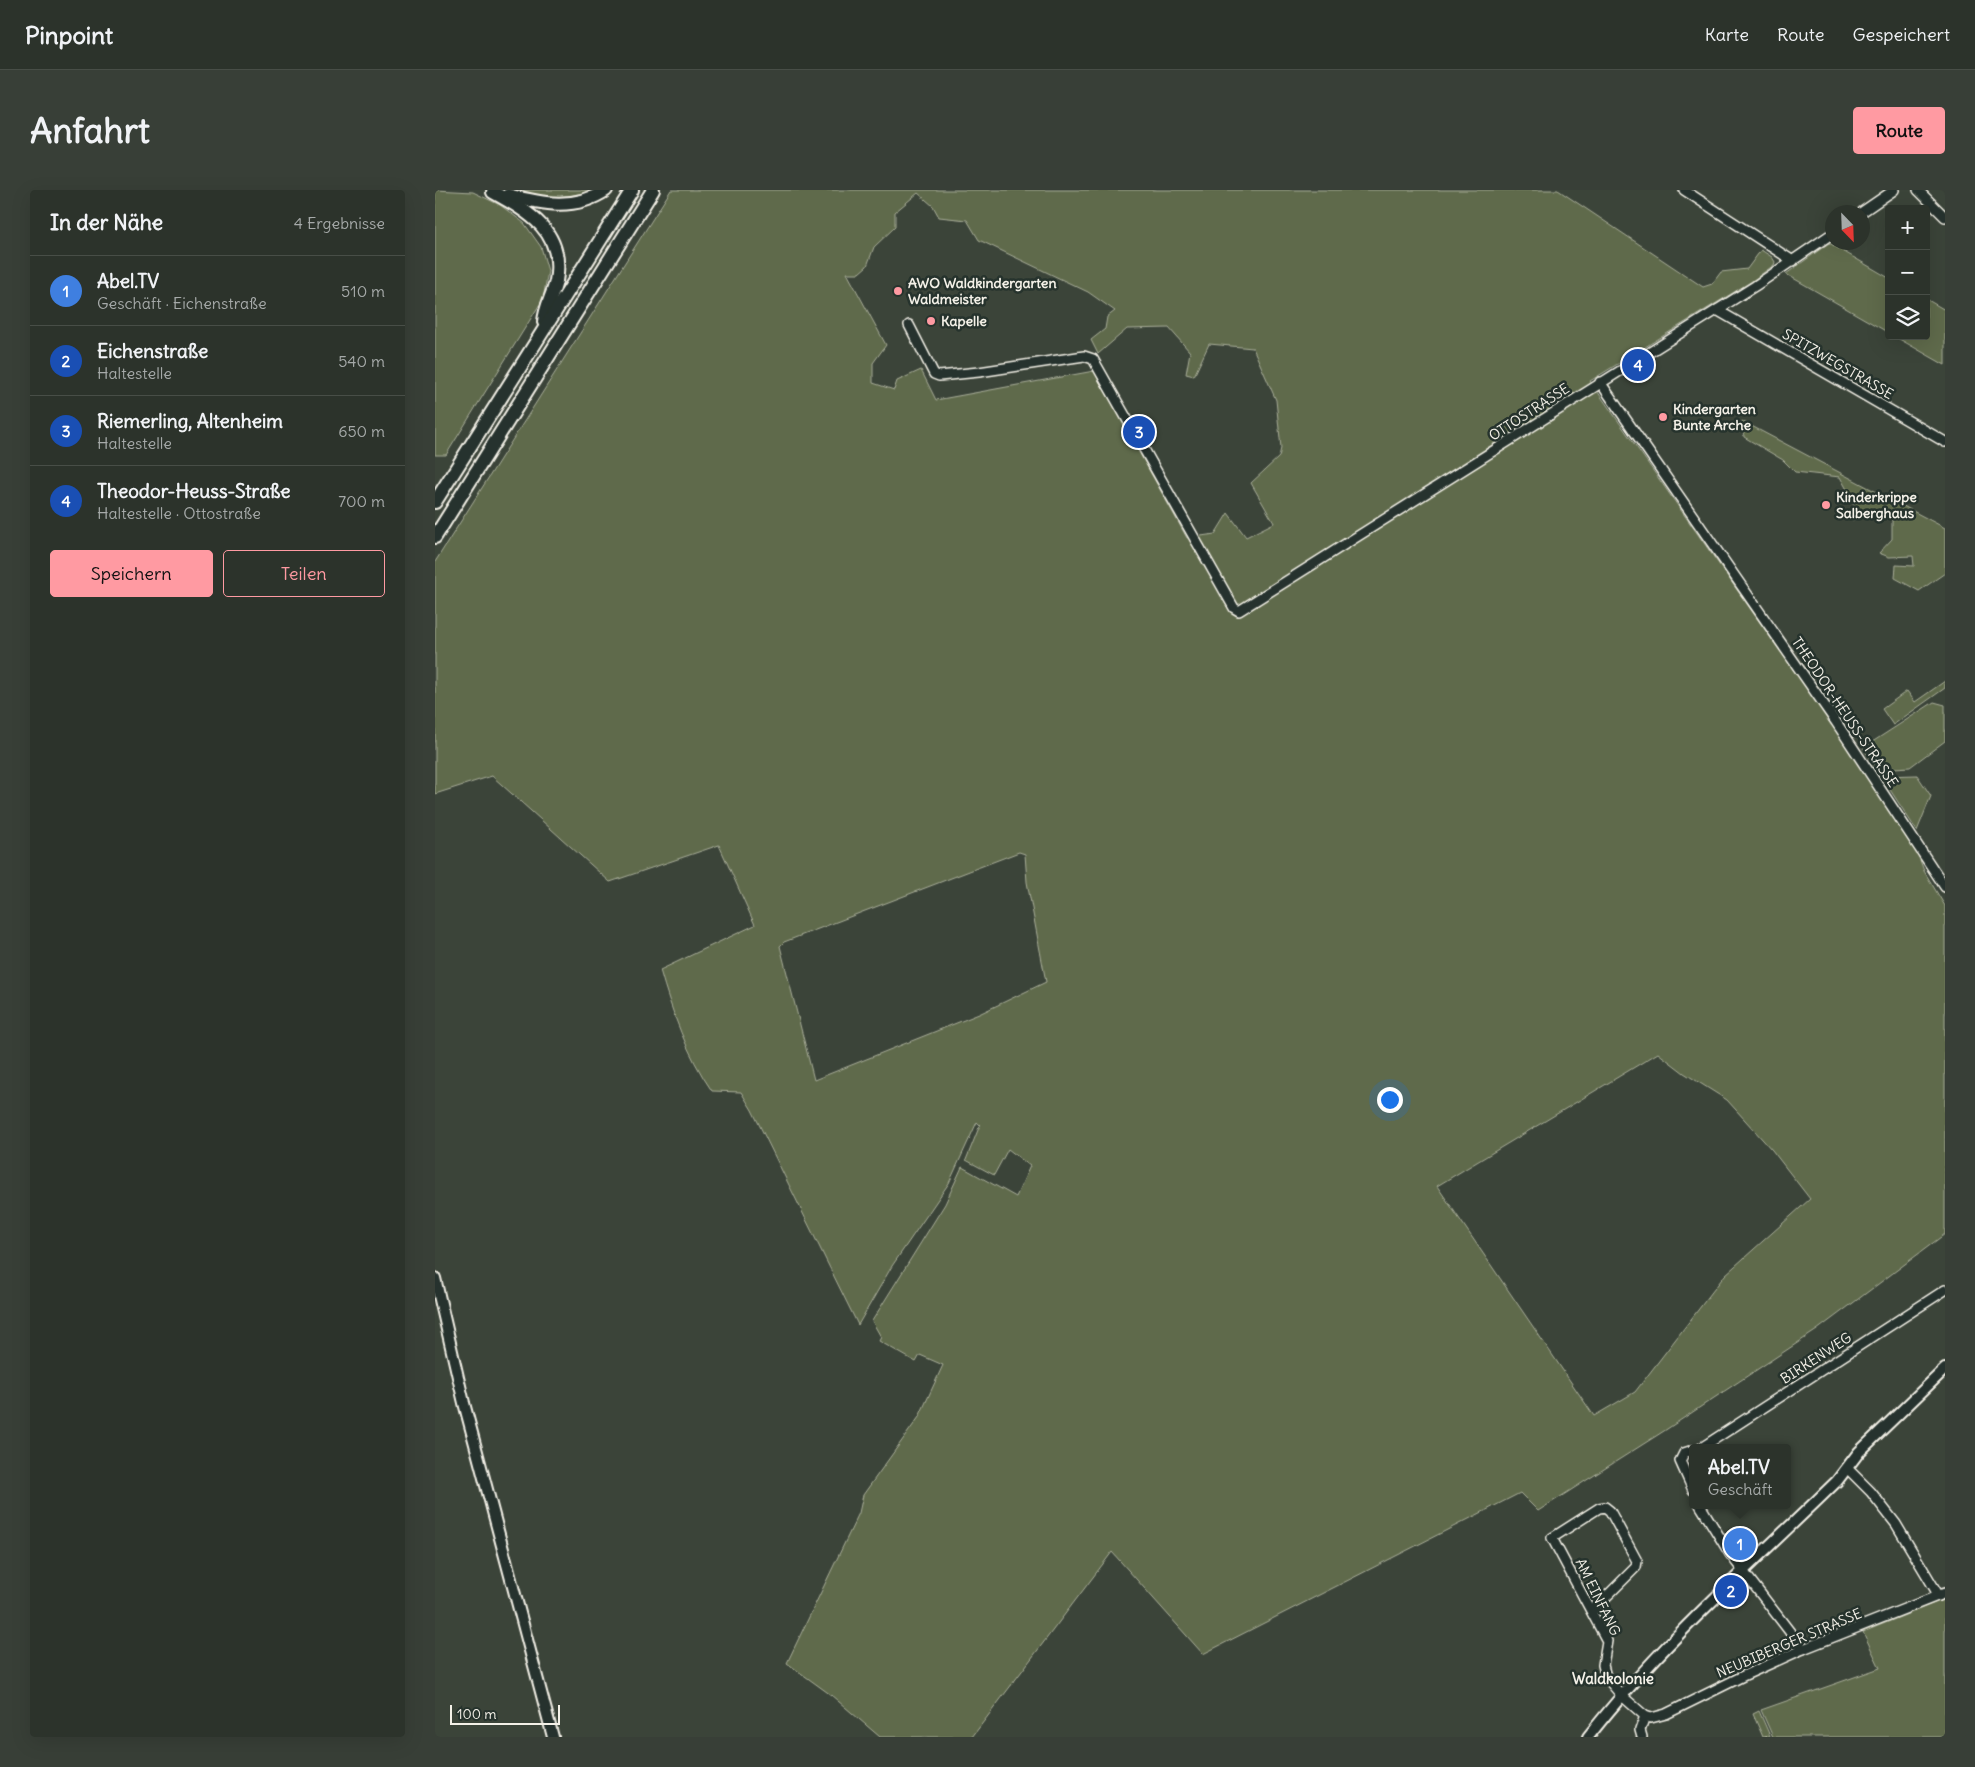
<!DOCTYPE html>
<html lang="de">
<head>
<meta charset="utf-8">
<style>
	body { margin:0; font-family:Delius,sans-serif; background:#383f37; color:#f1f3f6 }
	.controls { position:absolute; right:15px; top:15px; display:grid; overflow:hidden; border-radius:5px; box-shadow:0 5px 20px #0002 }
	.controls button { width:45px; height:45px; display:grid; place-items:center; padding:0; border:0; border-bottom:1px solid #484e47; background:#2c332b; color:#f1f3f6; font:25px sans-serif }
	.compass { position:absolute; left:1390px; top:15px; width:45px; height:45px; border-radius:50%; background:#2c332b; box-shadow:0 5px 20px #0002; rotate:157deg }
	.scale { position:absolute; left:15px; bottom:12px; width:110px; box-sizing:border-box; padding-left:5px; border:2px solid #f4f1e8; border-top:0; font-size:14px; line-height:18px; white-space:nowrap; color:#f4f1e8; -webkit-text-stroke:4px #26332d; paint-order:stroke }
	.you { position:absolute; left:954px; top:909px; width:18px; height:18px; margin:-12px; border:4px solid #fff; border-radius:50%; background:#1a73e8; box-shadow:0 0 0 8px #1a73e833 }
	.badge { display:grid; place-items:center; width:32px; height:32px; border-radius:50%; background:#ff9aa2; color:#fff; font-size:16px; font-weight:700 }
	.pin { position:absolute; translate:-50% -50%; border:2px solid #fff; box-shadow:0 1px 5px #0006 }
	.popup { position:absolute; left:1254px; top:1254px; width:102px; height:65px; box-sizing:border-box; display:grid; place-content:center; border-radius:5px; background:#2c332b; filter:drop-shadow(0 1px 4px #0005); font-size:16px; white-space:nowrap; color:#a6aaa9 }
	.popup b { font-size:19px; color:#f1f3f6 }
	.popup::after { content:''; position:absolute; left:50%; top:100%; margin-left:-10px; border:10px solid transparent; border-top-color:#2c332b }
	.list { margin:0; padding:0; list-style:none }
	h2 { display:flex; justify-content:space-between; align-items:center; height:65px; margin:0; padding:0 20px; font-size:21px }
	h2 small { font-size:16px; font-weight:400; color:#a6aaa9 }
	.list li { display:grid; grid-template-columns:32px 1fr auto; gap:15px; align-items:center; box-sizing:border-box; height:70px; padding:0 20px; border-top:1px solid #484e47 }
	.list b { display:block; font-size:19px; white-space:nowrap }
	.list p { margin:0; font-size:16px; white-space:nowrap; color:#a6aaa9 }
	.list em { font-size:16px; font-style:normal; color:#a6aaa9 }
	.actions { display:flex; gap:10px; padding:15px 20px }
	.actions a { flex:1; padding:11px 0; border:1px solid #ff9aa2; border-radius:5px; text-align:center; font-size:18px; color:#ff9aa2 }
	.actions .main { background:#ff9aa2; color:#111 }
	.icon { flex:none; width:28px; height:28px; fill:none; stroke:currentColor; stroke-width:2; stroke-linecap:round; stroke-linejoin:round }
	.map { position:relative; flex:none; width:1510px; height:1547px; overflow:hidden; border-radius:5px }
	header { display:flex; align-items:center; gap:30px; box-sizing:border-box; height:70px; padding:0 25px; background:#2c332b; border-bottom:1px solid #484e47 }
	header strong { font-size:24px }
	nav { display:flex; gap:28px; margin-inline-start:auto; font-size:18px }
	.intro { display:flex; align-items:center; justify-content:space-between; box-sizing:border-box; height:120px; padding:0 30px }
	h1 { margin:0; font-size:35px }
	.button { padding:12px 22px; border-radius:5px; background:#ff9aa2; color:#111; font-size:18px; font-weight:700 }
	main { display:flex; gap:30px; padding:0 30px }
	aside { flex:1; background:#2c332b; border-radius:5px; box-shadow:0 5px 20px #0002 }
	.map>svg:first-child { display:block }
	.green { fill:#5f6b4c; stroke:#aaae9a; fill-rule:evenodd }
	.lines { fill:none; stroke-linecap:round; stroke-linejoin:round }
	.minor-casing { stroke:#f4f1e8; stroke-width:12 }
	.major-casing { stroke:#f4f1e8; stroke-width:14 }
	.highway-casing { stroke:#f4f1e8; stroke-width:16 }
	.minor { stroke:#26332d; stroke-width:9 }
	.major { stroke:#26332d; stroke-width:10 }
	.highway { stroke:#26332d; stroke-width:12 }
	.poi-dot { fill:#ff9aa2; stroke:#26332d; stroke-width:2 }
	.labels { text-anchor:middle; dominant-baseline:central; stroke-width:5; stroke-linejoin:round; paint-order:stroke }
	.poi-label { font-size:14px; font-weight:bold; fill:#f4f1e8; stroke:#26332d; text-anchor:start }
	.street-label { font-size:14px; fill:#f4f1e8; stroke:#26332d }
	.neighbourhood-label { font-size:15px; font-weight:bold; fill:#f4f1e8; stroke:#26332d }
</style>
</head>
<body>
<header>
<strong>Pinpoint</strong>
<nav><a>Karte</a><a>Route</a><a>Gespeichert</a></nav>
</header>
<div class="intro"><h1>Anfahrt</h1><a class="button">Route</a></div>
<main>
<aside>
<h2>In der Nähe<small>4 Ergebnisse</small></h2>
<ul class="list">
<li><span class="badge" style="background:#3f7fe0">1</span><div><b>Abel.TV</b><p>Geschäft · Eichenstraße</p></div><em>510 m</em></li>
<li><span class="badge" style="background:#1a4fb4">2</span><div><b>Eichenstraße</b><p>Haltestelle</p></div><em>540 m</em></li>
<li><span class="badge" style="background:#1a4fb4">3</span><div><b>Riemerling, Altenheim</b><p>Haltestelle</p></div><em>650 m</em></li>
<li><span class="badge" style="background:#1a4fb4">4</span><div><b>Theodor-Heuss-Straße</b><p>Haltestelle · Ottostraße</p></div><em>700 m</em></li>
</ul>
<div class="actions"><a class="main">Speichern</a><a>Teilen</a></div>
</aside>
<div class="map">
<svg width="1510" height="1547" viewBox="0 0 1510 1547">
	<rect width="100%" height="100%" fill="#3b4439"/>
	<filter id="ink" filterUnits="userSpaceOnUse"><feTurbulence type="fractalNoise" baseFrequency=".02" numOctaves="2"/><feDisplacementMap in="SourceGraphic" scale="10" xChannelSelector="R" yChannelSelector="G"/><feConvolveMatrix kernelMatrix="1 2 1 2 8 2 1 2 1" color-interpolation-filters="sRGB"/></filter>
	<g filter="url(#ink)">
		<g class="green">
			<path d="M0 0 38 2 65 15 89 33 106 57 113 81 108 109 11 265H0Z"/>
			<path d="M79 0H158C130 9 107 9 79 0Z"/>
			<path d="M236 0H1123L1268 97 1277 94 1286 82 1312 79 1326 60 1337 67 1340 72 1339 75 1317 91 1155 191 1419 566 1482 662 1489 681 1510 716V1044L1382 1140 1229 1241 1103 1321 1085 1303 768 1464 677 1362 537 1547H445L396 1505 352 1473 424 1323 428 1305 484 1227 508 1175 485 1165 481 1172 444 1151 446 1147 437 1131 510 1014 527 977 581 1007 595 976 573 959 559 985 531 970 545 935 542 932 514 993 457 1076 423 1135 317 920 306 902 277 901C252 865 237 822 225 780L320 735 284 655 175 692 57 586 0 604V372ZM483 3 498 16 504 27 532 30 544 50 653 102 680 121 672 127 670 139 656 150 663 164 692 139 734 138 755 162 751 184 759 186 774 154 818 158 841 210 846 258 844 267 816 293 839 333 811 347 793 323 780 344 752 348 659 181 501 210 486 180 462 191 459 200 438 193V173L451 155 412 83H424L432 76 439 57 460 37V22ZM584 662 590 664 592 692 611 792 544 824 379 890 345 756 349 752ZM1223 863 1249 883 1292 910 1337 960 1375 1009 1290 1085 1200 1202 1159 1226 1002 996Z"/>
			<path d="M1394 53 1454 88V143L1351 84Z"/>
			<path d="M1491 109 1510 120V175L1459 146H1491Z"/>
			<path d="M1307 231 1510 338V383L1484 401 1460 388 1461 375 1479 376 1478 366 1454 367 1444 363 1457 349V329L1435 326 1417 330 1419 312 1405 287 1360 282 1348 270 1309 247Z"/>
			<path d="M1510 491V498L1458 535 1447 519 1472 501 1480 512Z"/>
			<path d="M1499 512 1510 515V551L1475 577 1443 579 1428 558Z"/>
			<path d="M1482 585 1496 606 1482 641 1446 586Z"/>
			<path d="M1510 1409V1547H1338L1326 1520 1445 1478 1428 1442Z"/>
			<path d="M1324 1521 1335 1546 1328 1547 1318 1524Z"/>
		</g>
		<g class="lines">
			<g class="minor-casing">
				<g id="minor">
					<path d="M1249 0 1358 71"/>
					<path d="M1483 0 1510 27"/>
					<path d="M1427 22 1459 0"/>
					<path d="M1282 120 1510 252"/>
					<path d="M474 135 499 184 504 186 544 182 649 166 658 169 799 418 804 421 1320 96 1398 43"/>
					<path d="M1165 192 1401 532 1510 697"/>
					<path d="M1266 1258 1510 1100"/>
					<path d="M1258 1260 1249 1263 1245 1271 1258 1300"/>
					<path d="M1412 1278 1436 1302 1461 1334 1504 1406"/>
					<path d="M1265 1315 1295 1364 1368 1459"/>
					<path d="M1157 1421 1201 1377 1202 1371 1175 1321 1170 1317 1164 1318 1117 1348 1172 1451 1168 1475 1171 1487 1186 1505 1210 1526 1216 1528 1231 1524 1308 1486 1368 1459 1510 1403"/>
					<path d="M1207 1547 1205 1540 1210 1526"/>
				</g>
			</g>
			<g class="major-casing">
				<g id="major">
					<path d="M0 1088 29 1213 118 1547"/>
					<path d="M1153 1547C1226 1453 1317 1374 1402 1291L1424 1262 1510 1179"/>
				</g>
			</g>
			<g class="highway-casing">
				<g id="highway">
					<path d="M58 2C94 22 130 42 121 91 118 105 110 117 109 132"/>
					<path d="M73 5C107 14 140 21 171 0"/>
					<path d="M0 312 197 0"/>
					<path d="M0 347 218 0"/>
				</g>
			</g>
			<use href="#minor" class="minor"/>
			<use href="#major" class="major"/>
			<use href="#highway" class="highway"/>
		</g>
	</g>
	<g class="poi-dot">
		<circle cx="463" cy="101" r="5"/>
		<circle cx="496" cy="131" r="5"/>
		<circle cx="1228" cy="227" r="5"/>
		<circle cx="1391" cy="315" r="5"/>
	</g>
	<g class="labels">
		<g class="poi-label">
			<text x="473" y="93">AWO Waldkindergarten<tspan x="473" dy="16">Waldmeister</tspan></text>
			<text x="506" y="131">Kapelle</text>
			<text x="1238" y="219">Kindergarten<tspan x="1238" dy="16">Bunte Arche</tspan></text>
			<text x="1401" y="307">Kinderkrippe<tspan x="1401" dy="16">Salberghaus</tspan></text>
		</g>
		<g class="street-label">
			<text transform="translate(1403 174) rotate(30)">SPITZWEGSTRASSE</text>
			<text transform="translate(1094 222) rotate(-33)">OTTOSTRASSE</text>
			<text transform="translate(1410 522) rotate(56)">THEODOR-HEUSS-STRASSE</text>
			<text transform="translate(1381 1168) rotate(-33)">BIRKENWEG</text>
			<text transform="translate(1163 1407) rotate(64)">AM EINFANG</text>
			<text transform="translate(1354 1453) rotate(-23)">NEUBIBERGER STRASSE</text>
		</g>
		<g class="neighbourhood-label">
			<text x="1178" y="1488">Waldkolonie</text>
		</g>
	</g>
</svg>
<div class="controls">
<button>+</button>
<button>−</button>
<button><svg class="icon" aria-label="layers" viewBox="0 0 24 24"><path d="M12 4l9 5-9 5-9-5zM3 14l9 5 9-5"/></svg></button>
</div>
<svg class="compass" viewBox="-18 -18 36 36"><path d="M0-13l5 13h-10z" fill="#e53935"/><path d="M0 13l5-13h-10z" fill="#a6aaa9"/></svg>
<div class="scale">100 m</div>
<div class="you"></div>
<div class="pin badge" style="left:1305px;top:1354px;background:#3f7fe0">1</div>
<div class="popup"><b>Abel.TV</b>Geschäft</div>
<div class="pin badge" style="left:1296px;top:1401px;background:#1a4fb4">2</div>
<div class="pin badge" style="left:704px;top:242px;background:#1a4fb4">3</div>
<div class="pin badge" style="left:1203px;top:175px;background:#1a4fb4">4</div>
</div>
</main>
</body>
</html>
